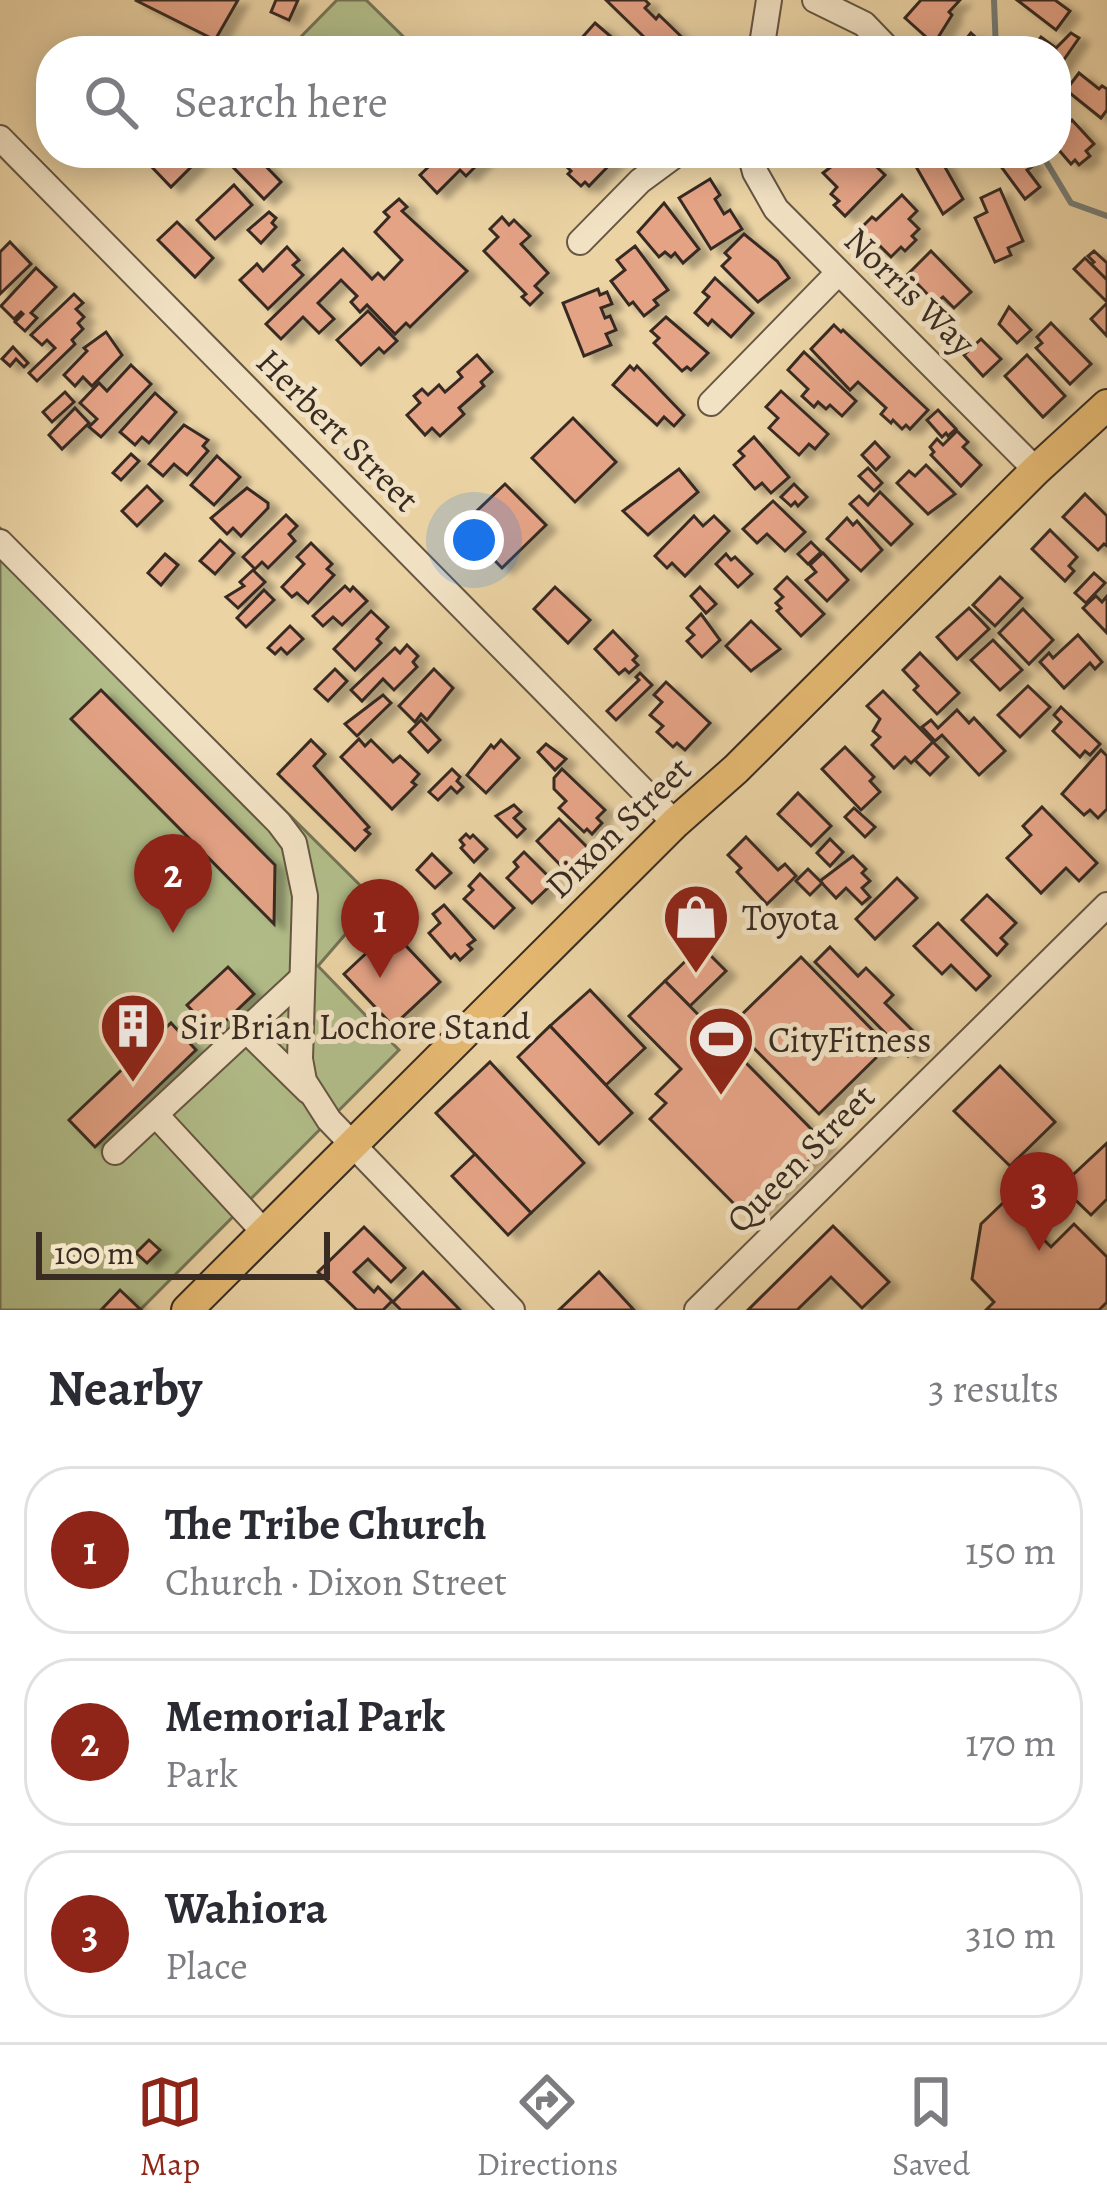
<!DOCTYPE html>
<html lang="en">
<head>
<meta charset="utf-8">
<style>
	body { margin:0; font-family:Alegreya,serif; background:#f2f2f3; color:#2b2b33 }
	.scale { position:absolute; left:36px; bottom:30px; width:294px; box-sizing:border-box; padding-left:12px; border:6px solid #392c22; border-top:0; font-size:33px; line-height:42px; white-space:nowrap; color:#392c22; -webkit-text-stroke:9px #f2e2c4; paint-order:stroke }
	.you { position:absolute; left:474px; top:540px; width:42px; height:42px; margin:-30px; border:9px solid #fff; border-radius:50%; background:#1a73e8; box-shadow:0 0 0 18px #1a73e833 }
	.badge { display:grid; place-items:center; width:78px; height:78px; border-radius:50%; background:#8f2418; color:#fff; font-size:39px; font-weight:700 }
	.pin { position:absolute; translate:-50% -99px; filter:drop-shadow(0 3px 6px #0008) }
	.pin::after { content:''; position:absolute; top:63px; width:42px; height:36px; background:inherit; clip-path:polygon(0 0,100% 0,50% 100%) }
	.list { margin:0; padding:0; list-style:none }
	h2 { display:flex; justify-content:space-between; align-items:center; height:156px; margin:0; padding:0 48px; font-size:51px }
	h2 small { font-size:39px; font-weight:400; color:#7c7c81 }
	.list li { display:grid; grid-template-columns:78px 1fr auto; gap:36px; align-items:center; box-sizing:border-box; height:168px; margin:0 24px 24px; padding:0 24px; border:3px solid #e1e1e2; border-radius:48px }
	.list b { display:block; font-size:45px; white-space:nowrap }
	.list p { margin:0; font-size:39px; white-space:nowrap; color:#7c7c81 }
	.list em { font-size:39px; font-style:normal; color:#7c7c81 }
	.icon { flex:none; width:66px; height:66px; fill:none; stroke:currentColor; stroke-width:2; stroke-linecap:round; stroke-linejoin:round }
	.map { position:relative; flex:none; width:1107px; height:1310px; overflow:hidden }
	.search { position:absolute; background:#fff; box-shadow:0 6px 30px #0003; left:36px; right:36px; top:36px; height:132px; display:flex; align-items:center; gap:30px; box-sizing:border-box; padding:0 42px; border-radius:48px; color:#7c7c81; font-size:45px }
	.sheet { height:732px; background:#fff }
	nav { display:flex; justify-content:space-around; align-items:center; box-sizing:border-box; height:168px; border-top:3px solid #e1e1e2; background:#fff; font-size:33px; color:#7c7c81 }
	nav a { display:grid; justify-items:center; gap:6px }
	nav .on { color:#8f2418 }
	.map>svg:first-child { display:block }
	.green { fill:#b2be8a; stroke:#767556; stroke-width:3 }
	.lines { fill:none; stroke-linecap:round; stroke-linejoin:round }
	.stream { stroke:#767e78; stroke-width:6 }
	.building { fill:#e5a386; stroke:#392c22; stroke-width:3; filter:url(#shadow) }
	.minor-casing { stroke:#665642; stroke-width:28 }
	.major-casing { stroke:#392c22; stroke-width:34 }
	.minor { stroke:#f2e2c4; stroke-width:24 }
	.major { stroke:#e6ba72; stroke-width:30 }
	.labels { text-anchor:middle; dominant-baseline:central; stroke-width:10; stroke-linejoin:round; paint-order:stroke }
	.street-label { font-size:36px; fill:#392c22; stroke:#f2e2c4 }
	.poi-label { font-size:36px; fill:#392c22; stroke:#f2e2c4; text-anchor:start }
</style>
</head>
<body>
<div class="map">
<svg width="1107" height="1310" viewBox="0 0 1107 1310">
	<defs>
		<filter id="shadow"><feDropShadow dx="10" dy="5.5" stdDeviation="3" flood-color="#0004"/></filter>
	</defs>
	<rect width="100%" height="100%" fill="#ebd3a4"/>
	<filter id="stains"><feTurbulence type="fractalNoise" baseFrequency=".00167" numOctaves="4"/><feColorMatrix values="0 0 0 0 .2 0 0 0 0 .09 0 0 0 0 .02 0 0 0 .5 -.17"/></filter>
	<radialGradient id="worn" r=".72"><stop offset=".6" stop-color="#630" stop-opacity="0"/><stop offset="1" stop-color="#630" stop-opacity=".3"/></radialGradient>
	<g class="green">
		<path d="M337 0H366L418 51H287Z"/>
		<path d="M0 528 375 900 318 966 399 1050 140 1310H0Z"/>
	</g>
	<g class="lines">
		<g class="stream">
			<path d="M994 0 996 51"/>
			<path d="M1041 153 1071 203 1107 216"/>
		</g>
	</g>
	<g class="building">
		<path d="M135 0H238L215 40Z"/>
		<path d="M276 0H298L289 20 271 12Z"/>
		<path d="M606 0H645L649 4 645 8 656 19 659 15 693 48 645 51 636 43 643 36Z"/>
		<path d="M921 0H960L949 12 952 15 934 44 905 18Z"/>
		<path d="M1017 0H1055L1070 11 1056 30Z"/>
		<path d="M595 23 616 41 607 51H570Z"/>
		<path d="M971 33 988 48 986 51H956Z"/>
		<path d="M1071 33 1079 38 1056 71V51H1030L1041 37 1056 48Z"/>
		<path d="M798 40 835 47 834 51H796Z"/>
		<path d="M1079 73 1099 89 1102 86 1107 89V110L1101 118 1066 90Z"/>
		<path d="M1072 120 1094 144 1086 151 1090 156 1079 165 1075 160 1071 164 1058 149 1062 145 1056 134Z"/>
		<path d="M193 153 191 155 196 162 171 187 146 161 152 153Z"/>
		<path d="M239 153H253L281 182 264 199 229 163Z"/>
		<path d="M443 153H477L483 159 466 176 460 170 437 193 420 175Z"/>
		<path d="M579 153H621L589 186 585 182 581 186 568 174 571 171 566 166Z"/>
		<path d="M849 153H862L885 175 845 216 834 205 839 201 831 194 837 187 823 173Z"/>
		<path d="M931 153H937L963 199 943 214 914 163Z"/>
		<path d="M991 153H1024L1034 165 1027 170 1040 187 1025 199Z"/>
		<path d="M710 179 720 195 715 199 724 214 730 210 742 229 711 249 679 198Z"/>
		<path d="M234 185 252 205 215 239 197 220Z"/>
		<path d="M1000 189 1023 241 1008 248 1011 255 995 262 975 218 987 212 981 198Z"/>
		<path d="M902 195 917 211 909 219 919 229 912 236 916 240 905 251 901 247 891 257 878 244 873 250 856 233 872 217 876 220Z"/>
		<path d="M399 199 407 207 402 211 467 271 410 327 406 323 395 334 367 305 360 312 351 302 357 296 341 280 318 303 334 319 319 333 303 317 281 339 266 324 343 249 372 279 378 273 384 279 402 260 375 232 389 217 384 212Z"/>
		<path d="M664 203 699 249 683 263 675 253 671 257 665 252 659 257 638 232Z"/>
		<path d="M269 212 276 218 272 223 276 227 261 243 248 230Z"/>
		<path d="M502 217 509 225 514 220 530 236 521 244 548 273 535 286 542 293 530 305 522 297 526 294 484 251 498 237 490 229Z"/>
		<path d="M177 222 213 258 195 277 158 240Z"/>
		<path d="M744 234 777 261 789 278 758 302 722 266 730 258 725 253Z"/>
		<path d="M10 242 31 264 0 294V252Z"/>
		<path d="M635 246 668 290 654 300 658 305 644 316 633 302 629 305 611 281 625 270 617 260Z"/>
		<path d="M287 247 299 260 293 265 303 275 268 309 240 280 257 264 263 271Z"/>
		<path d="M931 251 971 292 954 308 943 297 936 303 908 274Z"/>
		<path d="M1094 251 1107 263V280L1091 264 1094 262 1088 256Z"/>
		<path d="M1085 258 1107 280V302L1074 269Z"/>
		<path d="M36 268 56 287 31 313 37 318 25 331 15 322 23 314 21 312 14 319 1 306Z"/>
		<path d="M715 278 753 313 731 337 712 320 708 325 695 313 709 297 703 292Z"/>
		<path d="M598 289 600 295 607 292 612 304 601 308 605 318 610 316 616 330 606 334 611 345 584 356 563 303Z"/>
		<path d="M74 294 83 303 76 309 84 317 78 323 83 329 72 340 75 344 37 381 29 373 55 348 47 340 42 345 31 335Z"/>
		<path d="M1107 303V336L1091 319Z"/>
		<path d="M1009 307 1031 330 1017 343 999 324Z"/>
		<path d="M368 311 397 341 384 353 379 348 361 365 337 340Z"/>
		<path d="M666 317 708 353 691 370 687 367 682 371 654 343 659 338 651 331Z"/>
		<path d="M1051 323 1091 364 1070 384 1036 348 1042 343 1037 337Z"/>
		<path d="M834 325 841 332 843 330 928 410 910 429 906 425 902 429 893 420 891 423 881 414 886 408 858 382 850 390 811 349Z"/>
		<path d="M106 332 122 355 92 386 83 377 75 386 64 375 87 351 84 348Z"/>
		<path d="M981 339 1001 359 983 376 964 355Z"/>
		<path d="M13 347 28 363 24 367 16 359 10 366 2 359Z"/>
		<path d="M804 352 856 401 842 416 830 405 826 409 818 402 814 407 802 396 808 389 788 370Z"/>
		<path d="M477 355 492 372 481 382 484 386 459 408 464 414 440 436 432 428 425 435 407 415 420 403 414 396 422 389 428 395 439 385 445 392 462 377 458 372Z"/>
		<path d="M1027 355 1065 396 1043 417 1005 376Z"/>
		<path d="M131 365 151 384 101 437 89 427 97 419 80 403 99 383 107 391Z"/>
		<path d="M630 366 634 370 637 366 684 415 674 426 664 417 657 425 613 385Z"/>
		<path d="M781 391 828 434 815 449 809 444 799 455 769 428 778 418 766 407Z"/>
		<path d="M65 392 74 402 52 422 43 412Z"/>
		<path d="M155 393 176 412 149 443 142 437 135 445 120 432Z"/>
		<path d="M75 408 89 423 62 449 49 435Z"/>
		<path d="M938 410 956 429 948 436 946 433 942 437 927 420Z"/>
		<path d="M573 418 616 462 575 502 532 458Z"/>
		<path d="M184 425 208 440 203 446 208 451 187 475 174 464 163 476 149 464Z"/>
		<path d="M957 431 968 442 963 447 981 465 961 486 931 455 934 452 930 447 937 439 943 445Z"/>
		<path d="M754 437 789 477 771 493 762 483 755 489 734 465 744 456 739 451Z"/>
		<path d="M875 442 889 457 876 470 862 455Z"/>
		<path d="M131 454 139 461 121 480 113 473Z"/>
		<path d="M217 456 240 477 214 505 191 485Z"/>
		<path d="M926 465 955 494 928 514 897 483 909 471 915 476Z"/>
		<path d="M868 468 882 483 874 491 859 476Z"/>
		<path d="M679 469 698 492 648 535 623 511Z"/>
		<path d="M505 484 546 525 502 568 461 526Z"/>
		<path d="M794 484 807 497 798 506 795 502 791 506 781 497Z"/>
		<path d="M147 486 162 501 137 526 122 511Z"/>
		<path d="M247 488 268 503V508L241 536 233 528 227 534 211 518Z"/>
		<path d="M880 492 912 524 891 545 850 504 859 496 868 505Z"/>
		<path d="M1085 494 1107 516V546L1104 544 1098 550 1063 517Z"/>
		<path d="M773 501 805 532 785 551 767 534 757 543 743 529Z"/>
		<path d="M286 515 297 526 289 534 295 541 268 568 262 562 255 569 243 557Z"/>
		<path d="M694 516 703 526 714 516 729 531 685 576 672 563 667 568 655 556Z"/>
		<path d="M847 518 853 525 857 521 882 550 861 571 827 539Z"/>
		<path d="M1050 530 1077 557 1069 566 1074 571 1065 581 1032 549Z"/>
		<path d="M220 540 234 553 215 574 200 561Z"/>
		<path d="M811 542 821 552 808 564 798 554Z"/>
		<path d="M311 543 332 564 327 569 334 575 308 603 297 593 292 597 282 587 304 564 297 557Z"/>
		<path d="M823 553 848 580 827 601 806 580 816 572 810 565Z"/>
		<path d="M165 554 178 565 161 585 148 573Z"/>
		<path d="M726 554 731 560 735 557 752 574 738 587 716 564Z"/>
		<path d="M253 570 265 582 238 608 226 597 244 586 240 582Z"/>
		<path d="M1094 573 1105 583 1086 603 1075 593Z"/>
		<path d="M787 577 824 614 801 636 777 611 781 608 776 603 783 597 775 589Z"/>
		<path d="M1000 577 1022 598 995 626 973 605Z"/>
		<path d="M345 586 350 591 353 587 367 601 342 625 333 617 323 626 313 616Z"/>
		<path d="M555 587 590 620 568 643 534 609Z"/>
		<path d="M700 587 716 604 706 613 691 596Z"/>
		<path d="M264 590 274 600 246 627 237 618Z"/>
		<path d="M1096 596 1102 602 1107 596V633L1083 608Z"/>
		<path d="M969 608 989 629 957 659 937 637Z"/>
		<path d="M1023 609 1053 640 1029 664 999 633Z"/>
		<path d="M371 611 388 627 377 639 381 643 355 670 334 649Z"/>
		<path d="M701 614 720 640 702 657 687 641 694 635 687 628Z"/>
		<path d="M751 621 780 649 751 671 726 646Z"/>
		<path d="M290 626 303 639 287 654 281 648 275 654 268 648Z"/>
		<path d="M613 631 637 656 633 660 638 665 629 673 625 669 619 674 595 649Z"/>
		<path d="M1078 635 1102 662 1095 669 1090 663 1064 688 1040 662 1049 653 1053 658Z"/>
		<path d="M993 640 1022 670 1000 690 971 660Z"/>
		<path d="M407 645 418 656 413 662 417 667 394 690 383 679 362 701 351 690 395 648 400 653Z"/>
		<path d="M920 653 959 693 937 714 914 690 918 686 903 670Z"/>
		<path d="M335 669 347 681 328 701 315 689Z"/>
		<path d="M434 669 453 688 427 720 421 714 415 722 399 706Z"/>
		<path d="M640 673 652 685 616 720 607 711 639 680 636 677Z"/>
		<path d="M666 682 710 723 685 750 677 743 673 747 657 732 663 726 650 715 662 702 654 695Z"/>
		<path d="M1028 686 1050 707 1020 737 998 715Z"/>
		<path d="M101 690 275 865 274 924 71 719Z"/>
		<path d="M883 691 933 742 911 763 905 757 894 768 872 745 880 737 873 731 880 719 867 706Z"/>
		<path d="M383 695 391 703 357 736 345 724Z"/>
		<path d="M1061 707 1100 744 1090 755 1085 751 1080 757 1053 731 1061 722 1054 715Z"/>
		<path d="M957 710 969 723 974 718 1005 751 979 775 942 735 935 741 922 727 931 720 938 728Z"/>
		<path d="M421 720 440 740 428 752 409 732Z"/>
		<path d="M359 739 365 746 371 740 393 762 400 756 419 774 412 782 416 785 392 809 341 757Z"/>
		<path d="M311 740 325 754 314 766 369 827 365 830 370 834 355 850 278 774Z"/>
		<path d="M501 740 519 758 486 793 467 775 491 745 494 748Z"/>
		<path d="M933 742 948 757 930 775 915 760Z"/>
		<path d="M546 744 566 759 555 770 538 752Z"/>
		<path d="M845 747 874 777 870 781 880 792 861 810 822 769Z"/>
		<path d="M1101 750 1107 756V809L1098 818 1090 810 1084 815 1062 794Z"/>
		<path d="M452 769 460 777 457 781 463 787 457 793 451 787 438 800 429 792Z"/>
		<path d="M562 769 605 810 597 818 602 823 592 834 587 829 584 832 559 808 566 801 554 789V778Z"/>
		<path d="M798 793 831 826 811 846 778 814Z"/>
		<path d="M514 805 521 812 514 818 525 829 517 837 496 816Z"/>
		<path d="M1042 807 1097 863 1079 881 1066 868 1041 893 1007 858 1031 835 1023 826Z"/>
		<path d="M854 808 875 827 865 837 845 817Z"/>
		<path d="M559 819 590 850 567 872 537 841Z"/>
		<path d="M466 834 470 838 473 835 487 849 474 862 461 848 464 845 460 840Z"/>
		<path d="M746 837 778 870 785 864 796 876 767 904 737 872 741 868 728 855Z"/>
		<path d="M830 839 843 852 830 866 817 853Z"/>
		<path d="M524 852 554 882 532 903 507 878 518 867 514 862Z"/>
		<path d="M432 854 451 873 435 888 417 870Z"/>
		<path d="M853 856 866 869 862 873 870 881 862 888 870 897 862 904 846 888 836 898 820 881Z"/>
		<path d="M808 869 822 883 810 895 796 881Z"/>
		<path d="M480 874 514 908 494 928 464 899 473 890 469 886Z"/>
		<path d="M897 878 917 898 875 939 856 919Z"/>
		<path d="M388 891 410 911 401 920 380 900Z"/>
		<path d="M987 895 1016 923 1001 938 1007 944 997 955 962 920Z"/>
		<path d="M444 905 475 940 468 945 472 949 460 960 455 954 451 958 429 933 440 923 433 914Z"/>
		<path d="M379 908 392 923 378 936 365 920Z"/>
		<path d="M938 923 990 976 976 990 951 965 942 974 914 946Z"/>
		<path d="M391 930 440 982 393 1026 344 974Z"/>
		<path d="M701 946 726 971 690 1006 665 981Z"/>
		<path d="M830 947 858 976 866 968 893 995 885 1003 923 1041 908 1056 815 962Z"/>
		<path d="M801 957 888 1046 819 1114 731 1025Z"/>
		<path d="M228 967 254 994 213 1033 187 1005Z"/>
		<path d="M665 981 826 1144 749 1219 650 1119 666 1103 656 1094 681 1069 629 1016Z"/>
		<path d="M590 990 645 1048 606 1085 550 1026Z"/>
		<path d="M171 1023 196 1050 95 1147 69 1120Z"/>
		<path d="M550 1026 632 1113 599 1144 518 1057Z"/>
		<path d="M490 1062 584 1163 531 1213 436 1113Z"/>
		<path d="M1000 1066 1055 1122 1010 1166 954 1111Z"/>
		<path d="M1107 1143V1199L1091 1215 1061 1186Z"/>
		<path d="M475 1154 531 1213 508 1235 452 1176Z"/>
		<path d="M1005 1201 1051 1247 1074 1224 1107 1257V1302L1099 1310H986L994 1302 972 1279 981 1224Z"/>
		<path d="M833 1226 889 1282 862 1308 831 1277 797 1310H748Z"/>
		<path d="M364 1227 405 1268 391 1282 368 1259 354 1272 374 1292 378 1287 392 1301 383 1310H357L318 1272Z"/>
		<path d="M149 1240 160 1250 147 1263 136 1253Z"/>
		<path d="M423 1272 460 1310H401L393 1302Z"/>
		<path d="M599 1272 634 1310H559Z"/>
		<path d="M120 1290 141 1310H101Z"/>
	</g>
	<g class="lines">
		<g class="minor-casing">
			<g id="minor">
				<path d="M815 0 864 24 890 51"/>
				<path d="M761 51 769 0"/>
				<path d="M0 138 675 823"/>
				<path d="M750 153 755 172 776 209 1036 470"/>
				<path d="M580 242 640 181 678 153"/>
				<path d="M711 403 838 273"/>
				<path d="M0 542 279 823 294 843 305 896 300 1059 304 1081 329 1120 512 1310"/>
				<path d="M245 1029 308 1091"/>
				<path d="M156 1115 265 1233"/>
				<path d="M115 1152 302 978"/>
				<path d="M697 1310 1107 905"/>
			</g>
		</g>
		<g class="major-casing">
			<path id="major" d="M187 1310 675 823 736 769 1036 470 1107 405"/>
		</g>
		<use href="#minor" class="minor"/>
		<use href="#major" class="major"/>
	</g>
	<defs>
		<g id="shop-pin" transform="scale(3.45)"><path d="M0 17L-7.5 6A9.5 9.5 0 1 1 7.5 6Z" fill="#8f2418" stroke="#f2e2c4"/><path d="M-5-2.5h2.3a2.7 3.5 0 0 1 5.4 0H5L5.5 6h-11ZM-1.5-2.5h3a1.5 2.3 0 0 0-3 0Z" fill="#fff"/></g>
		<g id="building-pin" transform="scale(3.45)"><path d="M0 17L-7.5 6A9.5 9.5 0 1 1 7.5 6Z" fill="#8f2418" stroke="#f2e2c4"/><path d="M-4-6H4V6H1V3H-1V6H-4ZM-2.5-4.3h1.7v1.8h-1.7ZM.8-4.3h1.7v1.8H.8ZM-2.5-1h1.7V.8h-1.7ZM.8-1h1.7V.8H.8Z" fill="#fff"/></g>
		<g id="stadium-pin" transform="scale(3.45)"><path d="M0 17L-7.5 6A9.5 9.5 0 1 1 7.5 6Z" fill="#8f2418" stroke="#f2e2c4"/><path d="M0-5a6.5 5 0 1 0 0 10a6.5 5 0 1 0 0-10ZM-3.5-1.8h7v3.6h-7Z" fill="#fff"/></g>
	</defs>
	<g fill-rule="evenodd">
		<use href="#shop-pin" x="696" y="917"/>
		<use href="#building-pin" x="133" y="1026"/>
		<use href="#stadium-pin" x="721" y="1039"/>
	</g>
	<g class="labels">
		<g class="street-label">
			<text transform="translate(910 291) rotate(44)">Norris Way</text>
			<text transform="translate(338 430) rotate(45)">Herbert Street</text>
			<text transform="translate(618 827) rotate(-44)">Dixon Street</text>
			<text transform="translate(800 1158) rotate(-45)">Queen Street</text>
		</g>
		<g class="poi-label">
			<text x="742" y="917">Toyota</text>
			<text x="180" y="1026">Sir Brian Lochore Stand</text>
			<text x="768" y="1039">CityFitness</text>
		</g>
	</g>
	<rect width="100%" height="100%" filter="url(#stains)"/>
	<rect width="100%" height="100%" fill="url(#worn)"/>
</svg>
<div class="scale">100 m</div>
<div class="you"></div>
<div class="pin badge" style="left:380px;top:978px">1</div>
<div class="pin badge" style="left:173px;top:933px">2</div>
<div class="pin badge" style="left:1039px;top:1251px">3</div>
<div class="search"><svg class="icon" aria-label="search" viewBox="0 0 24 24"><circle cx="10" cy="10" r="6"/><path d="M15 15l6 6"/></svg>Search here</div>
</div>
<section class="sheet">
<h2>Nearby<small>3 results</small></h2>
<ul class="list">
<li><span class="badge">1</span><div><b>The Tribe Church</b><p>Church · Dixon Street</p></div><em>150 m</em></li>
<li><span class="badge">2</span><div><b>Memorial Park</b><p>Park</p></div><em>170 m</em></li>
<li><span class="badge">3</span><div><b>Wahiora</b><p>Place</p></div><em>310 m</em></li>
</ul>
</section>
<nav>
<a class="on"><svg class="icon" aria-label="map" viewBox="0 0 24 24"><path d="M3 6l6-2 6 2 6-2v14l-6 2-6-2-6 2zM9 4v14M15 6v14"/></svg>Map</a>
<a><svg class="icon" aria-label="directions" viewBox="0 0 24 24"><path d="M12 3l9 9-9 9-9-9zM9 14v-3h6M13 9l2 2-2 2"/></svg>Directions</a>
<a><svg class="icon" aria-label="saved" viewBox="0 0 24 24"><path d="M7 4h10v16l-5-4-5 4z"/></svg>Saved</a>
</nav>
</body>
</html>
